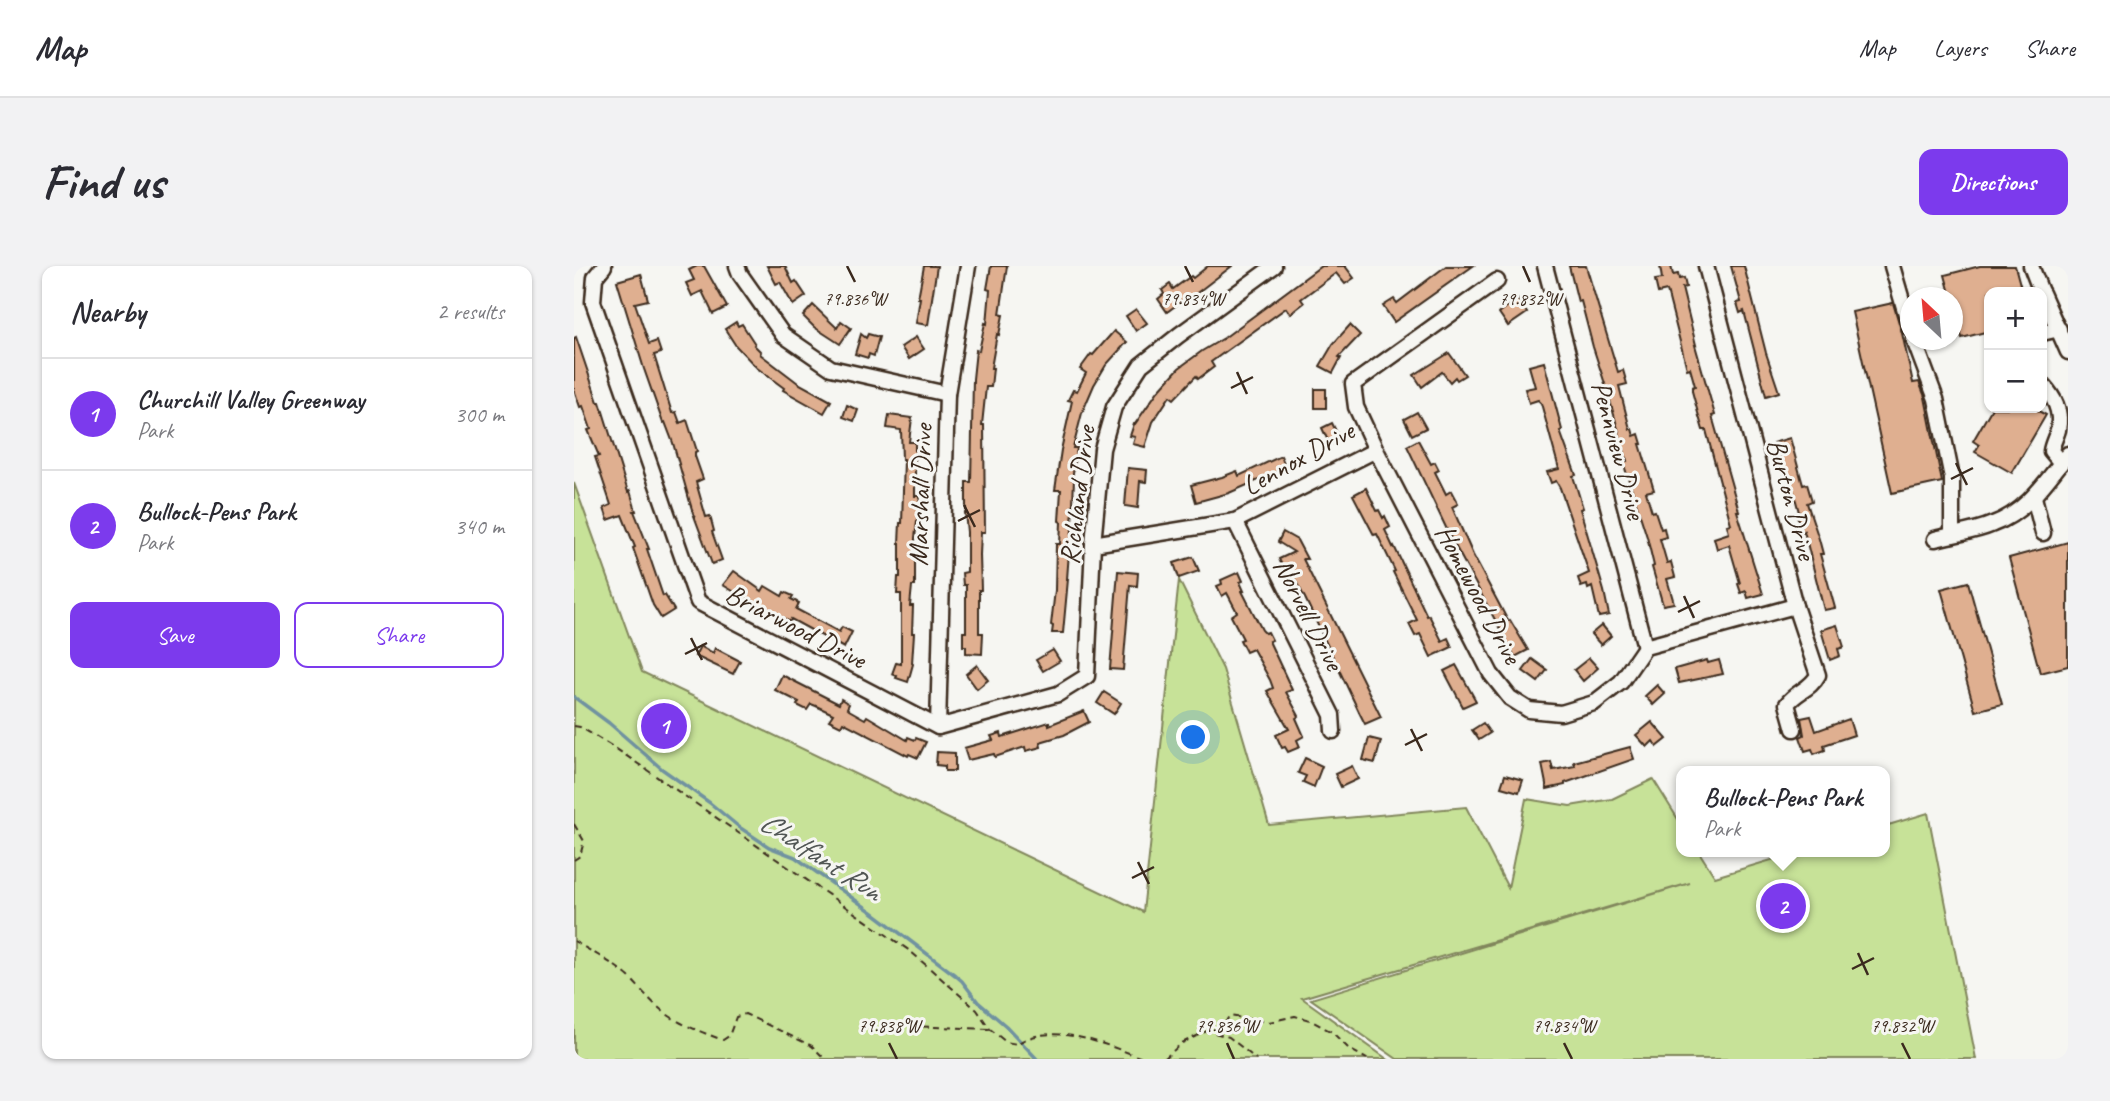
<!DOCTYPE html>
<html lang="en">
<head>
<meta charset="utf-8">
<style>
	body { margin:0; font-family:Caveat,sans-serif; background:#f2f2f3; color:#2b2b33 }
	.controls { position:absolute; right:21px; top:21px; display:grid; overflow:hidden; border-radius:14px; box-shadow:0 2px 5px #0004 }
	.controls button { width:63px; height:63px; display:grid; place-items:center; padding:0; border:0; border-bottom:2px solid #e1e1e2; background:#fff; color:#2b2b33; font:35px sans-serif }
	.compass { position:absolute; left:1326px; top:21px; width:63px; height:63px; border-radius:50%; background:#fff; box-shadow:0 2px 5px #0004; rotate:334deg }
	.you { position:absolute; left:620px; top:472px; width:24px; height:24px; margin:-18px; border:5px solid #fff; border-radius:50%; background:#1a73e8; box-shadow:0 0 0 10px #1a73e833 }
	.badge { display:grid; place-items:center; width:46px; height:46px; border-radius:50%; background:#7c3aed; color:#fff; font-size:23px; font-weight:700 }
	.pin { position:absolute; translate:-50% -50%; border:4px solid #fff; box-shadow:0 2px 7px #0006 }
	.popup { position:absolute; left:1102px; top:500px; width:214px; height:91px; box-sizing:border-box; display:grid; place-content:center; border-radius:14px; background:#fff; filter:drop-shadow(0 2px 5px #0005); font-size:23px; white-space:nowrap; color:#7c7c81 }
	.popup b { font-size:26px; color:#2b2b33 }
	.popup::after { content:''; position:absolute; left:50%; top:100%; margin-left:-14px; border:14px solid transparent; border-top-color:#fff }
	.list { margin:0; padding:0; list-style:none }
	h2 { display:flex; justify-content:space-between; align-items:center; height:91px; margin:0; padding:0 28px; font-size:30px }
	h2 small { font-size:23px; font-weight:400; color:#7c7c81 }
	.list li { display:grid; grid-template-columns:46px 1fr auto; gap:21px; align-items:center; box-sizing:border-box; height:112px; padding:0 28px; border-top:2px solid #e1e1e2 }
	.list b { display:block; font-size:26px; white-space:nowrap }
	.list p { margin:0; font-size:23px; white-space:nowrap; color:#7c7c81 }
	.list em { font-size:23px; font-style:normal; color:#7c7c81 }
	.actions { display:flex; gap:14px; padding:21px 28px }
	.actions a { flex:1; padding:16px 0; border:2px solid #7c3aed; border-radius:14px; text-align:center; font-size:24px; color:#7c3aed }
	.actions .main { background:#7c3aed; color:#fff }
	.map { position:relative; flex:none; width:1494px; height:793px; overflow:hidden; border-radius:14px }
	header { display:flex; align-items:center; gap:42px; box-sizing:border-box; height:98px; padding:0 35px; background:#fff; border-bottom:2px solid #e1e1e2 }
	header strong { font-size:33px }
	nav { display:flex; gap:38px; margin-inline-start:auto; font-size:24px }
	.intro { display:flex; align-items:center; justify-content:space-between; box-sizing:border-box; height:168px; padding:0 42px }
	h1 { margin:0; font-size:49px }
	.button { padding:18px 32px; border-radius:14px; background:#7c3aed; color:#fff; font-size:24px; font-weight:700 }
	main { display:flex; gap:42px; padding:0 42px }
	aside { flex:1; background:#fff; border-radius:14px; box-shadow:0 2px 5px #0004 }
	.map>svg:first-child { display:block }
	.green { fill:#c7e298; stroke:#81865b; stroke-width:2 }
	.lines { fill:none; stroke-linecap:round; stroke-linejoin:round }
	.stream { stroke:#7092a0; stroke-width:3.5 }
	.building { fill:#dfaf90; stroke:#3b2a1e; stroke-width:2 }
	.minor-casing { stroke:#3b2a1e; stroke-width:19 }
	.path { stroke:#3b2a1e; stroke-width:2; stroke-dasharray:7 5; stroke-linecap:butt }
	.minor { stroke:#f6f6f2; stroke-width:14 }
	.ticks { fill:none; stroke:#3b2a1e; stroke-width:2.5 }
	.labels { text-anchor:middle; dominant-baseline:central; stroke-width:6; stroke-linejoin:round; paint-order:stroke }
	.street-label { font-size:28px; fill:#3b2a1e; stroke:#f6f6f2 }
	.water-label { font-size:30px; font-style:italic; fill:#515654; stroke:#f6f6f2 }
	.ticks-label { font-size:18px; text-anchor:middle; fill:#3b2a1e; stroke:#f6f6f2; stroke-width:6; stroke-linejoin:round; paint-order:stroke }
</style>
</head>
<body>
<header>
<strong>Map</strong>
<nav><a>Map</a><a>Layers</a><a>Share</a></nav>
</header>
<div class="intro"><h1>Find us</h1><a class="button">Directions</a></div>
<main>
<aside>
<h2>Nearby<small>2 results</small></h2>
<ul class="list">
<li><span class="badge">1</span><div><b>Churchill Valley Greenway</b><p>Park</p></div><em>300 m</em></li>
<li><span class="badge">2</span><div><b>Bullock-Pens Park</b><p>Park</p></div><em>340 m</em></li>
</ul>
<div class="actions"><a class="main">Save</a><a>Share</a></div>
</aside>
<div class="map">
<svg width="1494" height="793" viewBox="0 0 1494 793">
	<rect width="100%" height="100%" fill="#f6f6f2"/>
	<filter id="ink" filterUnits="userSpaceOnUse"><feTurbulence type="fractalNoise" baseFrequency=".0143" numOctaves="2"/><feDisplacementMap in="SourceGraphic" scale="14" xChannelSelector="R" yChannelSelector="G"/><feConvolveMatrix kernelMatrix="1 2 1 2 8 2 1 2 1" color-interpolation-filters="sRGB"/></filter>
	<g filter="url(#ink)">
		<path class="green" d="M0 217 68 406 569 646 605 314 649 403 695 559 892 541 934 622 952 533 996 540 1038 533 1079 513 1107 558 1108 586H1125L1141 611 1224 586H1310L1311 560 1354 547 1402 793H823L737 733 1116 617 728 732 813 793H0Z"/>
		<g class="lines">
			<path class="stream" d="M0 431 35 457 88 503 136 537 165 561 195 581 221 591 298 646 381 709 388 715 404 736 432 760 463 793"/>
		</g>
		<g class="building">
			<path d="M123 0H130L153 41 139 48 128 25 118 30 112 17 120 14 115 4Z"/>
			<path d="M193 0H211L219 17 222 15 232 30 219 39 206 16 202 18Z"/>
			<path d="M350 0H363L354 59 342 57 346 32H344Z"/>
			<path d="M417 0H433L426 48 429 49 425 69 423 68 417 102H419L417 121H412L408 159H410L411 266H407L406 289 407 324H405V367H409L408 388 392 387V380H389V366H392V319H389L388 307 393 306V266L391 247H392V216H397L399 113 402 84 405 85 411 57 413 58 416 24 413 23Z"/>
			<path d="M634 0H658L615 33 613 31 593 46 584 33 590 28 588 24 596 18 599 23 617 10 619 12Z"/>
			<path d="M747 0H771L780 12 771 18 762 7 727 33 730 37 716 48 712 42 637 96 640 101 624 113 622 110 600 133 596 130 579 156 571 181 559 178 561 171 556 170 560 158H561L584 125 605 102 628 85 650 72Z"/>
			<path d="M872 0H899L820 56 809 40 820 33 823 37Z"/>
			<path d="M995 0H1012L1044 106 1049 104 1053 118 1045 120 1056 163H1058L1060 170 1065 168 1068 178H1066L1080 224 1072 226 1078 246 1081 245 1087 263 1090 262 1092 271 1086 273 1093 297 1097 296 1101 311 1093 313 1100 337 1089 339 1078 301 1080 300 1073 271 1049 196 1053 195 1033 124 1019 81 1007 35 1004 36Z"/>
			<path d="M1086 0H1097L1099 9 1104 8 1105 13 1110 12 1112 21 1108 22 1122 79H1121L1141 149 1138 150 1165 245H1163L1189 328 1174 332 1172 325 1167 327 1164 318 1166 317 1155 279 1143 283 1140 272 1155 267 1153 259 1157 258 1132 164H1129L1124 147 1118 125V121L1121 120 1116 102 1113 103 1093 25 1084 27 1081 14 1088 13Z"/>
			<path d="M1157 0H1170L1192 87 1205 126 1192 130 1170 45 1166 47 1163 37 1167 36Z"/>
			<path d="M1406 0H1441L1448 26H1415V65L1388 72 1371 9Z"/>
			<path d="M67 8 74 34 61 37 75 78 83 75 87 87 80 89 98 147 102 146 106 157 113 154 123 185 121 186V190L129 213 122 216 132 251 136 250 140 265 138 266 148 294 138 298 119 247 99 177 91 156 89 157 70 103 43 15Z"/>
			<path d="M943 33 953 47 934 60 925 47Z"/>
			<path d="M1319 37 1328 67 1339 117 1345 116 1351 131 1368 216 1318 227 1278 46Z"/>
			<path d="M239 39 263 62 267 55 277 62 266 78 240 61 229 50Z"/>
			<path d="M562 43 573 57 562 65 552 50Z"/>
			<path d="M162 56 164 60 168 58 181 78 180 79 187 86 186 88 224 117 257 135 250 147 209 124 210 122 183 102 162 80 151 63Z"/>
			<path d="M776 59 786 69 765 91 767 92 759 107 746 100 759 78Z"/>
			<path d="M540 65 553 76 532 99 520 119 508 147 499 182H503L498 213H500L497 286H495L493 313H494L489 367H478L479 360 477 359 481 324 482 278H486L487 256 485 255 487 224H481L487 184 498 135 494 134 499 124 503 125 512 107 506 103 517 88 519 89Z"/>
			<path d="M287 68 292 72 294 68 305 71 300 90 295 88 294 92 281 88Z"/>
			<path d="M2 71 24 136H26L54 226 56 225 62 245H60L75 283H73L89 330 91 329 100 344 87 352 79 339 59 282 61 281 48 249 34 254 30 242 37 239 21 191 25 190 14 164 17 163 9 140 6 141 0 123V72Z"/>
			<path d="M342 71 350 83 335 93 327 81Z"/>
			<path d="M875 87 891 109 883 114 881 111 876 116 868 106 848 121 840 109Z"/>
			<path d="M970 96 988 164 986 165 1002 209 999 210 1009 242 1006 243 1030 325 1035 349 1025 351 1018 321 1014 323 1013 319 1007 321 1004 312 1015 307 986 222 982 215 977 217 973 206 985 203 967 137 964 134 955 137 951 123 961 121 955 100Z"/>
			<rect x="741" y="123" width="11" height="19"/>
			<path d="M273 139 284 144 280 155 269 151Z"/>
			<path d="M1418 142H1459L1472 149 1438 207 1401 186 1405 179 1399 175Z"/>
			<path d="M843 146 852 162 838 169 830 153Z"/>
			<path d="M315 149 338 152 335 176H341V230H346L341 272V320H338L336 340H339L338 367H340L338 397 339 398 334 416 322 412 323 410 318 408 322 397 327 398V328H323L324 311H326V277H325L326 257H328L330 193H328L327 164 313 162Z"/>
			<path d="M758 157 766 173 756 179 748 162Z"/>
			<path d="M1216 172 1229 219 1233 218 1238 235 1233 237 1245 273 1249 288H1246L1261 342 1250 344 1230 265 1228 266 1223 250H1226L1215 209 1211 210 1204 186 1202 187 1199 177Z"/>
			<path d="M844 174 857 198 861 196 865 204 861 206 872 228 877 225 884 238 878 241 899 289 934 355 936 354 954 384 941 391 877 272 833 180Z"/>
			<path d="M707 190 712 202 655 227 622 236 617 219 648 211 663 205 665 210Z"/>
			<path d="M554 202 573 204 572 216 566 215 564 242 551 240Z"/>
			<path d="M792 222 803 245 805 244 809 252 811 250 816 261 811 264 819 281 820 280 853 350 855 349 868 375 874 372 878 381 857 391 846 368 841 370 835 358 843 354 819 306 821 305 803 268 800 269 779 229Z"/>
			<path d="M709 266 723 274 733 293H729L807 451 791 458 786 448 731 332 714 301 710 304 705 293 720 286 704 276Z"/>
			<path d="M1494 276V400L1466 407 1435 292Z"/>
			<path d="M619 291 625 305 605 312 600 297Z"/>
			<path d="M160 305 188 325 191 320 208 330 210 326 219 330 217 333 225 337 222 343 265 366 268 361 278 366 270 382 217 353 216 356 203 349 165 327 164 328 149 319Z"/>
			<path d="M544 305 564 307 563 320 556 319 549 404 536 403Z"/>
			<path d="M665 306 669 315 666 316 670 325H668L688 364 691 367 694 366 698 374 695 375 718 424 712 426 725 450 722 452 730 470 723 474 726 481 714 486 711 481 708 482 702 469 715 463 693 425 699 422 696 414 679 383 672 386 666 374 669 373 657 350 663 346 653 327 648 330 643 320 648 318 647 314Z"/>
			<path d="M1394 316 1428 438 1401 445 1367 323Z"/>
			<path d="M1028 359 1037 370 1027 379 1017 368Z"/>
			<path d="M1263 359 1270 381 1264 383 1266 390 1256 394 1247 364Z"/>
			<path d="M126 380 139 387 141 382 166 395 159 408 121 390Z"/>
			<path d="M479 384 486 395 469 405 462 394Z"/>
			<path d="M1015 392 1024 402 1009 415 1000 404Z"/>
			<path d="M958 393 973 404 964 416 949 405Z"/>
			<path d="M1133 394 1134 397 1145 394 1149 408 1105 417 1101 403Z"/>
			<path d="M403 399 414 414 403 423 392 408Z"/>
			<path d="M882 399 902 435 889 441 870 405Z"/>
			<path d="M208 409 265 438 267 433 275 438 273 442 275 444 291 453 293 450 333 474 334 471 341 474 342 472 352 476 344 492 335 488 334 490 269 456 267 460 255 454 259 448 242 440 237 438 233 444 223 439 225 436 201 424Z"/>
			<path d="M1083 419 1091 428 1079 439 1071 430Z"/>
			<path d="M530 426 547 437 540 448 523 437Z"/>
			<path d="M510 445 515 456 490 469 466 476 467 481 452 485 451 481 421 491 420 488 394 494 390 482 419 474 417 470 427 467 428 471 475 456V459Z"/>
			<path d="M1237 450 1242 465 1275 453 1280 469 1250 479 1251 484 1240 488 1238 483 1231 485 1226 471 1230 469 1227 452Z"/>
			<path d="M1078 456 1093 473 1083 481 1079 475 1073 481 1062 469Z"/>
			<path d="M909 457 916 467 905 474 898 464Z"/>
			<path d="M795 472 807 475 801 497 789 494Z"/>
			<path d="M1056 481 1060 493 991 517V519L973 523 968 498 977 496 979 504 1001 500 1000 496Z"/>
			<path d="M363 486 381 487V505H371V500L362 499Z"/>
			<path d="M731 492 748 500 740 521 729 516 732 510 724 507Z"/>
			<path d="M778 500 784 513 767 521 761 508Z"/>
			<path d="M931 509 949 514 945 526 927 521Z"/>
		</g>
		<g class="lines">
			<g class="minor-casing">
				<g id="minor">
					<path d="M30 0 21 11 19 36 124 336 364 461 484 428 513 410 519 278 528 183 540 141 567 99 605 69 700 0"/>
					<path d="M163 0 166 8 209 69 257 102 373 128"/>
					<path d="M971 0 1071 381"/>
					<path d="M1132 0 1221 340 1244 409C1236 424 1224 424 1213 438L1220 463"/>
					<path d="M1318 0 1336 62"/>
					<path d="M1457 0 1467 26"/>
					<path d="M923 15 779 118 782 141 802 184 917 408 936 432 955 444 987 447 1020 437 1047 416 1071 381 1221 340"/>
					<path d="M1468 27 1494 86"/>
					<path d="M1468 67 1485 63"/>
					<path d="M1340 74 1362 133 1378 212V269"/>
					<path d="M1468 118C1480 131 1488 145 1484 164 1482 171 1478 178 1477 185L1487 197"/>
					<path d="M1460 231 1469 267"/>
					<path d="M661 255 758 449 759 465"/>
					<path d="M1361 273C1380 268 1401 266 1419 258 1453 246 1472 215 1494 188"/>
					<path d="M519 278 661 255 802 184"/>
					<path d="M364 461 373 128 394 0"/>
				</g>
			</g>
			<g class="path">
				<path d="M0 460 6 461 41 482 336 685 403 744 416 763 432 776 443 778C478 754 535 780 571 793"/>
				<path d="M0 558 10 575 6 590 0 594"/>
				<path d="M0 675C18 686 38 696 55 711 68 724 78 738 94 749 110 760 130 767 149 774L155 770 162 751 171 748 238 780 251 793"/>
				<path d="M336 760 416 763"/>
				<path d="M645 768 655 750 695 756 721 750 736 754 758 766 775 783 793 793"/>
				<path d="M590 793 608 777 633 765 655 771 682 793"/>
			</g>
			<use href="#minor" class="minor"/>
		</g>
	</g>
	<path class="ticks" d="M273 0 281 16M611 0 619 16M949 0 956 16M663 106 673 128M657 122 679 111M1382 197 1393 219M1377 213 1399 202M390 239 401 261M384 255 406 244M1110 330 1120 352M1104 346 1126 335M117 372 128 394M111 388 133 377M837 463 848 485M831 479 853 468M564 596 575 618M558 612 580 601M1284 687 1294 709M1278 703 1300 692M315 777 323 793M653 777 660 793M990 777 998 793M1328 777 1336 793"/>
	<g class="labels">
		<g class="street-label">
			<text transform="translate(1045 184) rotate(75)">Pennview Drive</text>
			<text transform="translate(724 192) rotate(-29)">Lennox Drive</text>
			<text transform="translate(346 229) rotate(-88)">Marshall Drive</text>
			<text transform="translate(503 229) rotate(-83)">Richland Drive</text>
			<text transform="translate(1218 233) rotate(75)">Burton Drive</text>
			<text transform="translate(905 328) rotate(62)">Homewood Drive</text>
			<text transform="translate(735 348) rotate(63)">Norvell Drive</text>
			<text transform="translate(222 360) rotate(27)">Briarwood Drive</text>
		</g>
		<g class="water-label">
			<text transform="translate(247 590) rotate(33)">Chalfant Run</text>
		</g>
	</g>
	<g class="ticks-label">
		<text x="281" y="39">79.836°W</text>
		<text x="619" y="39">79.834°W</text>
		<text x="956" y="39">79.832°W</text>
		<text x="315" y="766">79.838°W</text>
		<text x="653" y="766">79.836°W</text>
		<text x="990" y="766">79.834°W</text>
		<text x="1328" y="766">79.832°W</text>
	</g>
</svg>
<div class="controls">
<button>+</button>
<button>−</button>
</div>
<svg class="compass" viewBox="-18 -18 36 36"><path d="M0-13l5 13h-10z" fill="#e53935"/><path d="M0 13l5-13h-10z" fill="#7c7c81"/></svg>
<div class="you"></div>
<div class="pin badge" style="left:90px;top:460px">1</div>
<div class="pin badge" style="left:1209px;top:640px">2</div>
<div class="popup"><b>Bullock-Pens Park</b>Park</div>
</div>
</main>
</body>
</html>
